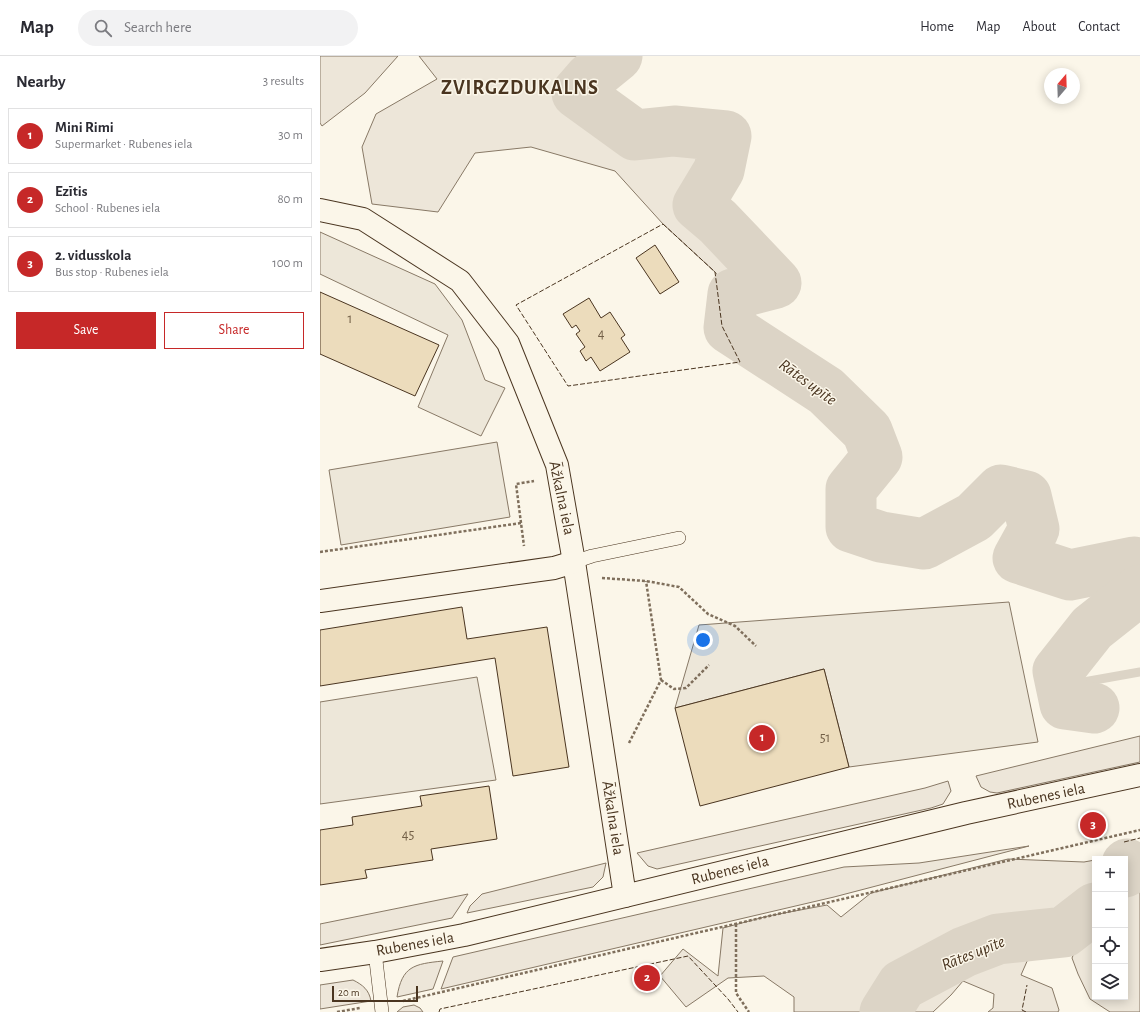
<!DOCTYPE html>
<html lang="en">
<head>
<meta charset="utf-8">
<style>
	body { margin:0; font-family:"Alegreya Sans",sans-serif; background:#f2f2f3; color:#2b2b33 }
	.controls { position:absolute; right:12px; bottom:12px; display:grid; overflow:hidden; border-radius:0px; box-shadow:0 2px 10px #0003 }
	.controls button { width:36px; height:36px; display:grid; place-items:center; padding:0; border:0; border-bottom:1px solid #e1e1e2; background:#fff; color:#2b2b33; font:20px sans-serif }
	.compass { position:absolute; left:724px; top:12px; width:36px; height:36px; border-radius:50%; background:#fff; box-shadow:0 2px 10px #0003; rotate:19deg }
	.scale { position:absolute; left:12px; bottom:10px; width:86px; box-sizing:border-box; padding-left:4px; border:2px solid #4a3520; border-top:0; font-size:11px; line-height:14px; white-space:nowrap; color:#4a3520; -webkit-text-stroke:3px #fbf6e9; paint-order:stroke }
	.you { position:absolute; left:383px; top:584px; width:14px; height:14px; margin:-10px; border:3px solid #fff; border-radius:50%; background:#1a73e8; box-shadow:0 0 0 6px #1a73e833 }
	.badge { display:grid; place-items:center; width:26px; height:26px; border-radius:50%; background:#c62828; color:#fff; font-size:13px; font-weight:700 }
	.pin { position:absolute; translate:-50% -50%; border:2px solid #fff; box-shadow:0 1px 4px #0006 }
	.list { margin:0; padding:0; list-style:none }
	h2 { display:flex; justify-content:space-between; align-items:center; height:52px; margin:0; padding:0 16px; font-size:17px }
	h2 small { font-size:13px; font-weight:400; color:#7c7c81 }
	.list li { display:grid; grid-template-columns:26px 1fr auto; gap:12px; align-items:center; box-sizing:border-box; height:56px; margin:0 8px 8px; padding:0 8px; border:1px solid #e1e1e2; border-radius:0px }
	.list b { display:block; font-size:15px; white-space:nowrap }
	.list p { margin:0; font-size:13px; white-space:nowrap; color:#7c7c81 }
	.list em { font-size:13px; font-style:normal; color:#7c7c81 }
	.actions { display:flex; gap:8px; padding:12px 16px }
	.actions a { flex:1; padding:9px 0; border:1px solid #c62828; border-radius:0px; text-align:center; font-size:14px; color:#c62828 }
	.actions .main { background:#c62828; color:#fff }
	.icon { flex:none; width:22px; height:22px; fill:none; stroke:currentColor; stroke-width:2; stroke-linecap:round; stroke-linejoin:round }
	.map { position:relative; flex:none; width:820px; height:956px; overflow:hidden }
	header { display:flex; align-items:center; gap:24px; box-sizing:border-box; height:56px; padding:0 20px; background:#fff; border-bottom:1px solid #e1e1e2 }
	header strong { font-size:19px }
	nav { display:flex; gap:22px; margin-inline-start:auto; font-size:14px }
	.search { width:280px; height:36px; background:#f2f2f3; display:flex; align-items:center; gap:10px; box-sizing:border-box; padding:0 14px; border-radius:22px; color:#7c7c81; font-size:15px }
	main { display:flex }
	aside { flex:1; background:#fff }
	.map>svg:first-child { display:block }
	.green { fill:#ede6d9; stroke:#887966 }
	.parking { fill:#ede7d9; stroke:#887966 }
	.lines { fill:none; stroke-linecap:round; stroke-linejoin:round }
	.stream { stroke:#dcd4c6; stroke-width:9 }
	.river { stroke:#dcd4c6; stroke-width:51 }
	.building { fill:#ecdcbc; stroke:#4a3520 }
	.lane-casing { stroke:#4a3520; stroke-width:14 }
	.street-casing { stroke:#4a3520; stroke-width:24 }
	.secondary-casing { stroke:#4a3520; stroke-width:24 }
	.path { stroke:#7f6f5c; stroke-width:2.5; stroke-dasharray:3 2; stroke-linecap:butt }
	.lane { stroke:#fbf6e9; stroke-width:13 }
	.street { stroke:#fbf6e9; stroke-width:22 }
	.secondary { stroke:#fbf6e9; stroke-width:22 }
	.fence { stroke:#4a3520; stroke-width:1; stroke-dasharray:5 2; stroke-linecap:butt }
	.labels { text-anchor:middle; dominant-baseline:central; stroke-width:3; stroke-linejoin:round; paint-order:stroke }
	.number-label { font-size:14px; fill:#725f47 }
	.street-label { font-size:16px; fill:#4a3520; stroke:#fbf6e9 }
	.water-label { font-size:17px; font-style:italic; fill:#4a3520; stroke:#fbf6e9 }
	.district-label { font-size:20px; font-weight:bold; letter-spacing:1px; fill:#4a3520; stroke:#fbf6e9 }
</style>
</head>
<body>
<header>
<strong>Map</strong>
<div class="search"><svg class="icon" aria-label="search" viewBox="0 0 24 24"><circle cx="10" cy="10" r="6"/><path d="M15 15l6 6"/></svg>Search here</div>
<nav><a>Home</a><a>Map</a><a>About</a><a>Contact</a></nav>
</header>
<main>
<aside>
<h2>Nearby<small>3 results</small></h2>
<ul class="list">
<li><span class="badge">1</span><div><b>Mini Rimi</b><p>Supermarket · Rubenes iela</p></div><em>30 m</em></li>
<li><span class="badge">2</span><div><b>Ezītis</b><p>School · Rubenes iela</p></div><em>80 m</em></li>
<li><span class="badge">3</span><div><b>2. vidusskola</b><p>Bus stop · Rubenes iela</p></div><em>100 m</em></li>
</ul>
<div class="actions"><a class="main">Save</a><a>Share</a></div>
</aside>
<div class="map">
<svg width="820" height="956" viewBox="0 0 820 956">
	<rect width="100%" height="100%" fill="#fbf6e9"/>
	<g class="green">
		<path d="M0 0H78L45 37 2 70 0 67Z"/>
		<path d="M99 0H297L270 22 257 37 315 79 354 75 406 80 399 114 378 149 398 166 456 227 413 238 395 216 343 168 295 115 211 91 155 97 118 156 52 148 42 91 56 58 117 23Z"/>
		<path d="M820 680V706L677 737 670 736 661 731 656 720Z"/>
		<path d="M628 725 631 735 623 748 611 752 337 813 328 810 317 797 605 732Z"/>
		<path d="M709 790 514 841 121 933 133 901 524 811 599 807Z"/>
		<path d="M820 797V956H790L770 943 758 918 752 902 763 875 738 863 707 867 690 872 712 894 701 919 732 932 739 954 738 956H668L673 952 674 938 643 925 631 939 613 956H474V941L444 920 408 922 366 951 340 920 363 893 398 920 403 872 448 860 507 849 521 861 551 837 688 803 764 806 775 804V941H805V803H782Z"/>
		<path d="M286 807 283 821 273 831 147 857 150 850 162 838Z"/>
		<path d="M148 838 132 862 0 889V868Z"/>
		<path d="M123 905 113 933 77 941C82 910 94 908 123 905Z"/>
		<path d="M33 924C43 929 49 934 51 945L0 953V929Z"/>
		<path d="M94 949 100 952 103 956H77L83 951Z"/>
	</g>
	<g class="parking">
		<path d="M0 176 115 228 142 264 165 324 185 332 161 380 98 351 128 279 0 218Z"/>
		<path d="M177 386 190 461 21 489 9 414Z"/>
		<path d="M689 546 718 686 529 711 504 613 355 652 379 569Z"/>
		<path d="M157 621 176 724 0 748V646Z"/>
	</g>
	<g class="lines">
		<path class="stream" d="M741 630 820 616"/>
		<g class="river">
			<path d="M297 0 270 22 257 37 315 79 354 75 406 80 399 114 378 149 398 166 456 227 413 238 409 272 506 335 547 375 557 401 531 433V471L561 481 604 488 654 461 681 434 706 440 714 473 698 502 750 519 814 506 820 516"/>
			<path d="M774 652 745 648 738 615 772 572 820 534"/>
			<path d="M805 816 807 808"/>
			<path d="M565 956 582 929 644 896 678 883 744 876 775 852"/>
		</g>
	</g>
	<g class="building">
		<path d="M335 189 359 226 340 238 316 202Z"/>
		<path d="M0 236 119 289 95 340 0 298Z"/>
		<path d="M269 242 281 262 290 256 305 279 301 282 310 296 280 315 271 301 266 305 260 295 265 291 256 278 260 275 256 269 252 272 243 258Z"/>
		<path d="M142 551 147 583 227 571 249 711 193 720 175 602 0 630V574Z"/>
		<path d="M504 613 529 711 380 750 355 652Z"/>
		<path d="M169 730 177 783 111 793 113 804 45 814 47 822 0 829V774L33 769 32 761 102 750 100 740Z"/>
	</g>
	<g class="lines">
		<g class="lane-casing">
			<g id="lane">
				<path d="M254 506 272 500 359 482"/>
				<path d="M55 896 62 956"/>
			</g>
		</g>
		<g class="street-casing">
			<g id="street">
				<path d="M0 154 43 163 140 225 188 287 237 409 254 506 305 840"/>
				<path d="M0 545 234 512 254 506"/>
			</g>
		</g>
		<g class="secondary-casing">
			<path id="secondary" d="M0 904 55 896 144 879 646 757 820 719"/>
		</g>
		<g class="path">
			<path d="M201 467 196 428 214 425"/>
			<path d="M0 496 201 467 204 490"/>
			<path d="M282 522 326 525 359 531 388 558 415 570 436 590"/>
			<path d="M341 624 354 633 366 632 389 609"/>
			<path d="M309 687 341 624 326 525"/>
			<path d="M416 868V937L429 956"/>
			<path d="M83 945 820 774"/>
			<path d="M17 956 40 952"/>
		</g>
		<use href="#lane" class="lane"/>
		<use href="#street" class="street"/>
		<use href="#secondary" class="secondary"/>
		<g class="fence">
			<path d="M343 168 395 216 402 270 420 306 248 330 196 249Z"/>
			<path d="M804 786 820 782"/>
			<path d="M119 956 120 953 368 900 408 943 418 956"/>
			<path d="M706 956 702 954 707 929"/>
		</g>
	</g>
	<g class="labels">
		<g class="number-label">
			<text x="30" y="263">1</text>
			<text x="281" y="278">4</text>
			<text x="505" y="682">51</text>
			<text x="88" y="779">45</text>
		</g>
		<g class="street-label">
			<text transform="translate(242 442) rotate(78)">Āžkalna iela</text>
			<text transform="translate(726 740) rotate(-12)">Rubenes iela</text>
			<text transform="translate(293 762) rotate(81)">Āžkalna iela</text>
			<text transform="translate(410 814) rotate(-14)">Rubenes iela</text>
			<text transform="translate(95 888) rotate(-10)">Rubenes iela</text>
		</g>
		<g class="water-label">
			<text transform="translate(488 326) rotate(36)">Rātes upīte</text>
			<text transform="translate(653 897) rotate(-22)">Rātes upīte</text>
		</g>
		<g class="district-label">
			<text x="200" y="32">ZVIRGZDUKALNS</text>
		</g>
	</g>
</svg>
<div class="controls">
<button>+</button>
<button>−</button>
<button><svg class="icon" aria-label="locate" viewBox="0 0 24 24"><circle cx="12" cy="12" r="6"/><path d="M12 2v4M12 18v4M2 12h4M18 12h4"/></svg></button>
<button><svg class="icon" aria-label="layers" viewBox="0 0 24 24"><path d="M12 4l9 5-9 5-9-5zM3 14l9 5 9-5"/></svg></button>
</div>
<svg class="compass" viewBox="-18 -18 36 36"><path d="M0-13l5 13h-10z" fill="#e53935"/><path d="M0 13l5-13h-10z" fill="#7c7c81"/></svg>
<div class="scale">20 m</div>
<div class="you"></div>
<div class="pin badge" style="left:442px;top:682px">1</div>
<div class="pin badge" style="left:327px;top:922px">2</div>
<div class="pin badge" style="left:773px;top:769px">3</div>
</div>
</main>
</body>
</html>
